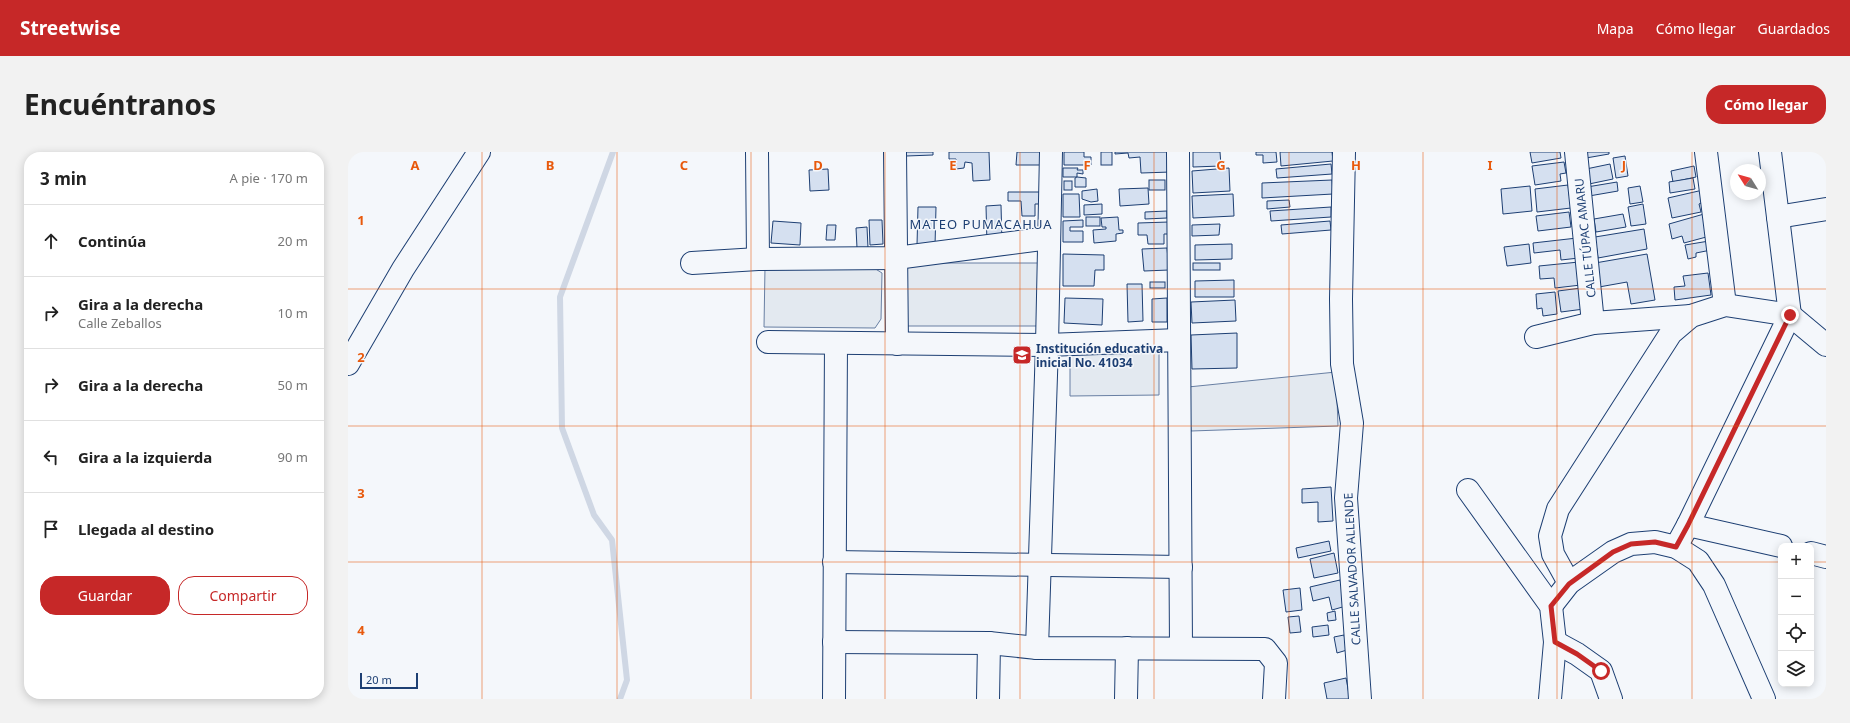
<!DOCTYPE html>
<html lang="es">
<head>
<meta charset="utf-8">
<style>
	body { margin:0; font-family:"Noto Sans",sans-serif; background:#f2f2f2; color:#222 }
	.controls { position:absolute; right:12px; bottom:12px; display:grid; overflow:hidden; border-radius:8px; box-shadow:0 2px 10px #0003 }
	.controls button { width:36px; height:36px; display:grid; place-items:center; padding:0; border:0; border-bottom:1px solid #e0e0e0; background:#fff; color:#222; font:20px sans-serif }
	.compass { position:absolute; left:1382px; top:12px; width:36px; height:36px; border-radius:50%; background:#fff; box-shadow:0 2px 10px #0003; rotate:307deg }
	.scale { position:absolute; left:12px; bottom:10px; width:58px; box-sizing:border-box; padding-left:4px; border:2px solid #1d3f73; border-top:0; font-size:11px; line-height:14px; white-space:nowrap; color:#1d3f73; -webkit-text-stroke:3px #f4f7fb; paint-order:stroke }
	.stop { position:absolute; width:12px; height:12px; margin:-9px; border:3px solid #c62828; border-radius:50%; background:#fff }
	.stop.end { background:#c62828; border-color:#fff; box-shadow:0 1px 4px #0008 }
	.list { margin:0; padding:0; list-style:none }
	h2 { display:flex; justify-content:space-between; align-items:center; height:52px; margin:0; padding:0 16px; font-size:17px }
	h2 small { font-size:13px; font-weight:400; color:#767676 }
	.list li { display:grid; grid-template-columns:26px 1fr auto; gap:12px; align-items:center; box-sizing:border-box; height:72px; padding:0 16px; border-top:1px solid #e0e0e0 }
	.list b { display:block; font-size:15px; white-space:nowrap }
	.list p { margin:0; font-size:13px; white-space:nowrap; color:#767676 }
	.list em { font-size:13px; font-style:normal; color:#767676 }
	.actions { display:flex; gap:8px; padding:12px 16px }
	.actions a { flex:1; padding:9px 0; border:1px solid #c62828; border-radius:16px; text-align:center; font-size:14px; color:#c62828 }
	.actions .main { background:#c62828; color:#fff }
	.icon { flex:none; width:22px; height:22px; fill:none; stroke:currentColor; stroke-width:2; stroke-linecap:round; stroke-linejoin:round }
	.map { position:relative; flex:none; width:1478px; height:547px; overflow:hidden; border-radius:16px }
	header { display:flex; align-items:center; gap:24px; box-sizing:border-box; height:56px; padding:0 20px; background:#c62828; color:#fff }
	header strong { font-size:19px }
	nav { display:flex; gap:22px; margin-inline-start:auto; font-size:14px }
	.intro { display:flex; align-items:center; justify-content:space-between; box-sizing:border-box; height:96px; padding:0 24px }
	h1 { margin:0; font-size:28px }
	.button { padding:10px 18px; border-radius:16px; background:#c62828; color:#fff; font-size:14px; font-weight:700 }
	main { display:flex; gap:24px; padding:0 24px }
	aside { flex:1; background:#fff; border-radius:16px; box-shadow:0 2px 10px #0003 }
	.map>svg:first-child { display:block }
	.green { fill:#e3e9f0; stroke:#687fa3 }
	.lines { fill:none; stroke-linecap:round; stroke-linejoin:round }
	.stream { stroke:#cfd7e4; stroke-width:6 }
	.building { fill:#d5e0f0; stroke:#1d3f73 }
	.minor-casing { stroke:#1d3f73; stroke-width:24 }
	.minor { stroke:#f4f7fb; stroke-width:22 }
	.route { stroke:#c62828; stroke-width:5 }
	.grid { fill:none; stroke:#e8590c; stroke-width:1; stroke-opacity:0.55 }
	.labels { text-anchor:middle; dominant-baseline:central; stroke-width:3; stroke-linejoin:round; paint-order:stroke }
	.street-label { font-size:12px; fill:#1d3f73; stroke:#f4f7fb }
	.poi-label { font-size:12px; font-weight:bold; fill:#1d3f73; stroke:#f4f7fb; text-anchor:start }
	.neighbourhood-label { font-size:13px; letter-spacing:1px; fill:#1d3f73; stroke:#f4f7fb }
	.grid-label { font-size:13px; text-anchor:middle; font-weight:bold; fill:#e8590c; stroke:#f4f7fb; stroke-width:3; stroke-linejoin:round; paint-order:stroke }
</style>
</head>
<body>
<header>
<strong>Streetwise</strong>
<nav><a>Mapa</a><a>Cómo llegar</a><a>Guardados</a></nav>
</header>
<div class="intro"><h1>Encuéntranos</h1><a class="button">Cómo llegar</a></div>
<main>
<aside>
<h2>3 min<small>A pie · 170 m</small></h2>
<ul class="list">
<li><svg class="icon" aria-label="ahead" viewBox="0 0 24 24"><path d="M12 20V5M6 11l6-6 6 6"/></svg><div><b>Continúa</b></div><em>20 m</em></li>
<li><svg class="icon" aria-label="right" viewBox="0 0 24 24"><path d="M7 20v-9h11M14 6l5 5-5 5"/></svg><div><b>Gira a la derecha</b><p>Calle Zeballos</p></div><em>10 m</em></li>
<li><svg class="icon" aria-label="right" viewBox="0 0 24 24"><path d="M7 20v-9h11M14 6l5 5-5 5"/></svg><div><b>Gira a la derecha</b></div><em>50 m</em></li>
<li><svg class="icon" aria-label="left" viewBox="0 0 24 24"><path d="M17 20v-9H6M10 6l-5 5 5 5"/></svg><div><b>Gira a la izquierda</b></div><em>90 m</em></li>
<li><svg class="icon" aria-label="arrive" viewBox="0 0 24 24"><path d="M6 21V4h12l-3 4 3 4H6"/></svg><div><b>Llegada al destino</b></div></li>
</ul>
<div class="actions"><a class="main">Guardar</a><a>Compartir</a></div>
</aside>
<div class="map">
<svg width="1478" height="547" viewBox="0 0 1478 547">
	<rect width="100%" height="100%" fill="#f4f7fb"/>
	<g class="green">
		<path d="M558 111H690L689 174H558Z"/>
		<path d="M417 115 526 116 534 121 533 167 527 176 416 175Z"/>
		<path d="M811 189V243L722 244V190Z"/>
		<path d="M988 220 990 274 843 279 840 235Z"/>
	</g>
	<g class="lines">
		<path class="stream" d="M265 0 212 145 214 276 246 363 264 388 279 528 272 547"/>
	</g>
	<g class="building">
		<path d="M558 0H585V3L558 4Z"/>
		<path d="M601 0H641L642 28 625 29 624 11 617 10 616 16 608 17V7H601Z"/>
		<path d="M669 0H695V13H668Z"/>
		<path d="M716 0H736V5H743V13H716Z"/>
		<rect x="753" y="0" width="11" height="13"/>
		<path d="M767 0H823V20L793 21 792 5 781 6 780 1 767 2Z"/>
		<path d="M845 0H872L873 14 845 15Z"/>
		<path d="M908 0H928L929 10 915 11V3H908Z"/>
		<path d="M932 0H984L985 9 933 14Z"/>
		<path d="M1182 0H1212L1213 6 1184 11Z"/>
		<path d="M1237 0H1261V2L1238 6Z"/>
		<path d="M1277 4 1280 24 1268 26 1265 6Z"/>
		<path d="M1216 10 1218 21 1212 22 1213 29 1187 33 1184 14Z"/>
		<path d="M983 12 984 22 929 26 928 17Z"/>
		<path d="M1262 12 1265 27 1241 32 1238 17Z"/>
		<path d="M1346 14 1348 25 1325 30 1323 19Z"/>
		<path d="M715 16H730L729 18H735V22L729 21V25H715Z"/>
		<path d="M881 16 882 39 845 41 844 19Z"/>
		<path d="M480 17 481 38 462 39 461 18Z"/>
		<path d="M729 25 738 26V35H727V26Z"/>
		<path d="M1345 26 1347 37 1322 41 1321 30Z"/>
		<rect x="801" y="28" width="16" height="10"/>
		<path d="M984 28 985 42 914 46V31Z"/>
		<rect x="716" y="29" width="8" height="9"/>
		<path d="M1269 30 1270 39 1241 44 1239 35Z"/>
		<path d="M1220 33 1223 56 1189 60 1187 37Z"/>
		<path d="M1182 34 1184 59 1155 62 1153 37Z"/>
		<path d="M1292 34 1295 50 1282 52 1280 36Z"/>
		<path d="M800 36 801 52 772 54 771 37Z"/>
		<path d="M749 37 750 49 743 50 734 47V39Z"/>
		<path d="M1355 38 1357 49 1351 52 1353 60 1324 66 1320 46Z"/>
		<path d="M660 40H694V52H687V64H674L673 49H660Z"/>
		<path d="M715 42H731L732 65H715Z"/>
		<path d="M885 42 886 64 845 66 844 44Z"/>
		<path d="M941 48 942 55 919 57V49Z"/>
		<path d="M754 52V62L736 63V53Z"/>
		<path d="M1295 52 1298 72 1283 74 1280 55Z"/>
		<path d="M653 53 654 91 639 92 638 54Z"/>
		<path d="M570 55H588L587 94 569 93Z"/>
		<path d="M983 55V65L923 69 922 59Z"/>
		<path d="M819 59V66L797 67V60Z"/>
		<path d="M1221 60 1223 75 1190 79 1188 64Z"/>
		<path d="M1275 62 1278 75 1248 80 1246 67Z"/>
		<path d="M1356 62 1362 84 1336 91 1334 84 1324 87 1321 72Z"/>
		<rect x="738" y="65" width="14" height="9"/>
		<path d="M770 65 771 78H775V81L768 82V89L746 91 745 78 758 77V75H754L753 66Z"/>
		<path d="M521 68H534L535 92 522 93Z"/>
		<path d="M735 68V75H722V79H735V90H715V69Z"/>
		<path d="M425 69 453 71 452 93 423 91Z"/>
		<path d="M982 69 983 78 934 82 933 73Z"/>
		<path d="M821 70V82H816V92H800L799 83H790V71Z"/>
		<path d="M872 72 871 83 844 84V73Z"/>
		<path d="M479 73H488L487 88H478Z"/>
		<path d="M519 75 520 96H509L508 76Z"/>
		<path d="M1296 77 1299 97 1250 106 1247 85Z"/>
		<path d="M1229 86 1231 106 1213 108 1212 98 1186 101 1185 91Z"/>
		<path d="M1361 89 1363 98 1348 101V105L1340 107 1337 93Z"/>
		<path d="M884 92V107L847 108V93Z"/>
		<path d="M1181 92 1183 111 1159 114 1156 95Z"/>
		<path d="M819 96 821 118 796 119 794 97Z"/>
		<path d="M715 102 756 103V118H747L746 134H715Z"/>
		<path d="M1299 102 1307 148 1283 152 1279 130 1251 135 1247 111Z"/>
		<path d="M1231 110 1233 133 1207 136 1206 126 1192 127 1191 114Z"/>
		<rect x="845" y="111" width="27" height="7"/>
		<path d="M1360 121 1363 143 1327 148 1326 135 1337 134 1335 124Z"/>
		<path d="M886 128V145H847V129Z"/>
		<rect x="802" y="130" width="15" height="6"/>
		<path d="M779 132H794L795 169 780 170Z"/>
		<path d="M1233 136 1236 157 1213 160 1210 139Z"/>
		<path d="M1207 140 1209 162 1195 164 1194 156 1189 157 1188 142Z"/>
		<path d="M717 146 755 147 754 173 716 171Z"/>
		<path d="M819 146V170H804V147Z"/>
		<path d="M887 148 888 169 844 171 843 150Z"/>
		<path d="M889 181V216L844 217 843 183Z"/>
		<path d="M983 335 985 369 970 370V350L954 351V337Z"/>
		<path d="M981 389 983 399 950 406 948 396Z"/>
		<path d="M986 401 990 421 966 426 962 407Z"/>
		<path d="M992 428 998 454 984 458 981 445 965 449 962 435Z"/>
		<path d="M952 436 954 458 938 460 935 438Z"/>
		<path d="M987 459 988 468 980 469 979 461Z"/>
		<path d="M951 464 953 480 942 481 940 465Z"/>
		<path d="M980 473 981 483 965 485 964 475Z"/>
		<path d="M996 483 999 498 989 501 986 485Z"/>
		<path d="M998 526 1002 547H979L976 531Z"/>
	</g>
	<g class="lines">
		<g class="minor-casing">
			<g id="minor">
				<path d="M409 0 410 107"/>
				<path d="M547 0 549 192"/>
				<path d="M830 0 833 496"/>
				<path d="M996 0 993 147 994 212 1004 271 998 346 1012 547"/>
				<path d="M1228 0 1245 171"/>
				<path d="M1358 0 1377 153"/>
				<path d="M1430 65 1478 57"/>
				<path d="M344 111 410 107 548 106 701 86"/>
				<path d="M1188 185 1245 171 1343 164"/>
				<path d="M420 190 699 193 831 188"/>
				<path d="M0 212 55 117 131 0"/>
				<path d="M1120 338 1203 454 1207 490 1202 547"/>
				<path d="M1340 373 1433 394"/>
				<path d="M1328 395 1340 373 1442 163 1422 0"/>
				<path d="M1463 401 1478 405"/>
				<path d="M486 410 833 415"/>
				<path d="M1221 431 1205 402 1202 384 1210 357 1323 181 1343 164 1377 153 1442 163 1478 193"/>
				<path d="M1203 454 1221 431 1265 400 1283 392 1307 390 1328 395 1350 409 1366 433 1416 547"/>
				<path d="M486 490 641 491 689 496 917 497 928 511 926 547"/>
				<path d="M1207 490 1229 502 1253 519 1263 547"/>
				<path d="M689 496 699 193 703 0"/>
				<path d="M486 547 488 191"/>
				<path d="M640 547 641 491"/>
				<path d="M778 547 779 496"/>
			</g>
		</g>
		<use href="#minor" class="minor"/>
	</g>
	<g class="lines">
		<path class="route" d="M1253 519 1229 502 1207 490 1203 454 1221 432 1265 400 1283 392 1307 390 1328 395 1340 373 1442 163"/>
	</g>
	<path class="grid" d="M134 0V547M269 0V547M403 0V547M537 0V547M672 0V547M806 0V547M941 0V547M1075 0V547M1209 0V547M1344 0V547M0 137H1478M0 274H1478M0 410H1433M1463 410H1478"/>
	<defs>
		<g id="school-square" transform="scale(1)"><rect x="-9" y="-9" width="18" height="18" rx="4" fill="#c62828" stroke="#f4f7fb"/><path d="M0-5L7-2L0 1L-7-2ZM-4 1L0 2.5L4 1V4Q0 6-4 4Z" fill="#fff"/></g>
	</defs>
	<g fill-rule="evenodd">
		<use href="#school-square" x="674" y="203"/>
	</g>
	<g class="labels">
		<g class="street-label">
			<text transform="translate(1237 86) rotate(-96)">CALLE TÚPAC AMARU</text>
			<text transform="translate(1004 417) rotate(-93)">CALLE SALVADOR ALLENDE</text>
		</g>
		<g class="poi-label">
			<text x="688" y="196">Institución educativa<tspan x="688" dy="14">inicial No. 41034</tspan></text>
		</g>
		<g class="neighbourhood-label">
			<text x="633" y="72">MATEO PUMACAHUA</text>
		</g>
	</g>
	<g class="grid-label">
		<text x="67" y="18">A</text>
		<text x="202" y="18">B</text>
		<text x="336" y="18">C</text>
		<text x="470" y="18">D</text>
		<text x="605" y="18">E</text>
		<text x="739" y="18">F</text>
		<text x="873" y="18">G</text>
		<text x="1008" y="18">H</text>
		<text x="1142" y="18">I</text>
		<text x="1276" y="18">J</text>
		<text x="13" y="73">1</text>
		<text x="13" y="210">2</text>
		<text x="13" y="346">3</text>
		<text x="13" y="483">4</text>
	</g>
</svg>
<div class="controls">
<button>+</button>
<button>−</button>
<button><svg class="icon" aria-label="locate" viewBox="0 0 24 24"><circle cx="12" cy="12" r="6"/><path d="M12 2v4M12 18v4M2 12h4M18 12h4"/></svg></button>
<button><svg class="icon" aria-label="layers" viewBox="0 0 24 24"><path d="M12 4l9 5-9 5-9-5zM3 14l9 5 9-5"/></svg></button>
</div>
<svg class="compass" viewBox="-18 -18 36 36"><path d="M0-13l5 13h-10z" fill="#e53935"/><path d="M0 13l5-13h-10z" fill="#767676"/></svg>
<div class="scale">20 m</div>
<div class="stop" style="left:1253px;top:519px"></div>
<div class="stop end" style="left:1442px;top:163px"></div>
</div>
</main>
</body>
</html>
